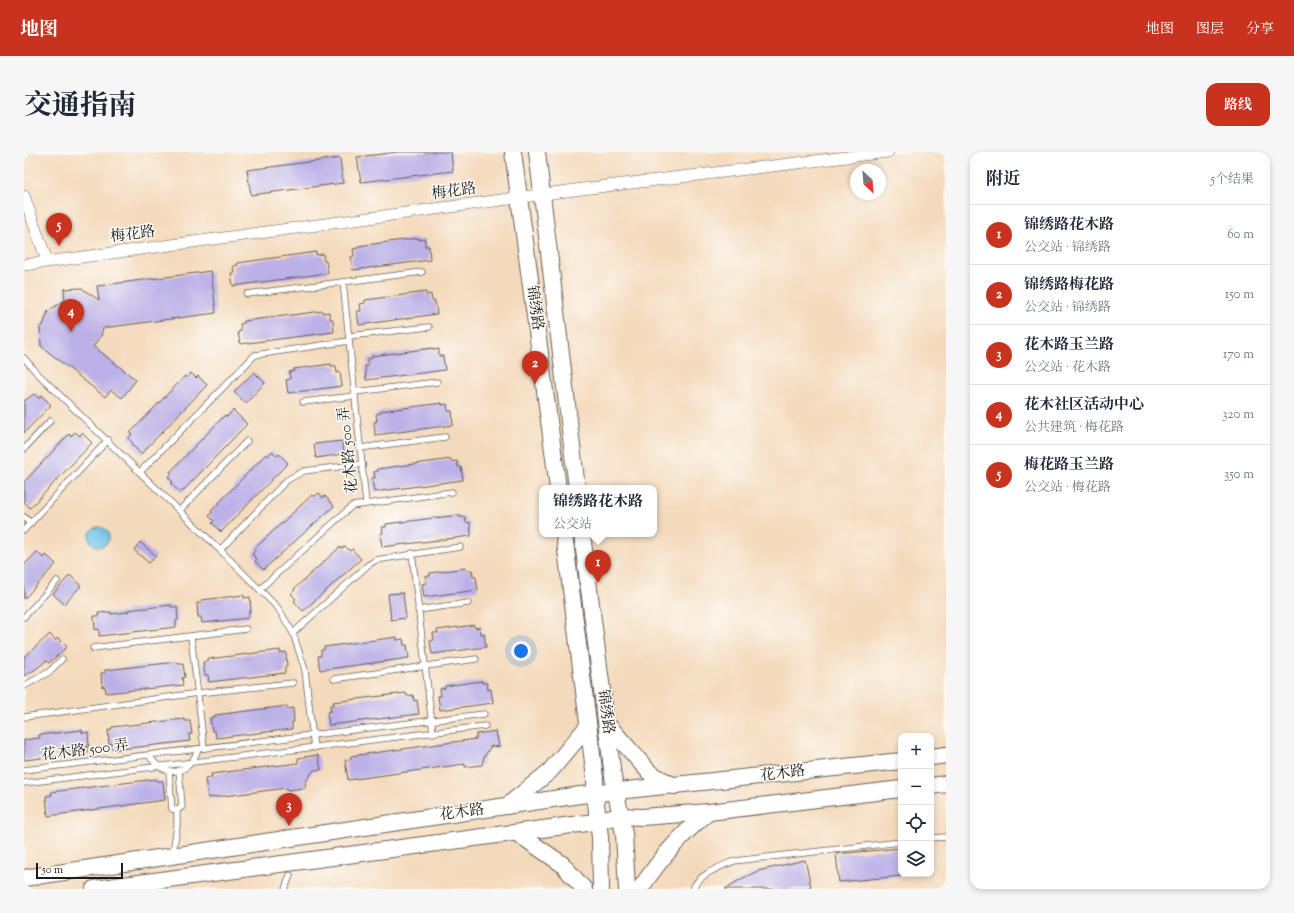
<!DOCTYPE html>
<html lang="zh">
<head>
<meta charset="utf-8">
<style>
	body { margin:0; font-family:"Sorts Mill Goudy","Noto Serif SC",serif; background:#f6f6f7; color:#1f2937 }
	.controls { position:absolute; right:12px; bottom:12px; display:grid; overflow:hidden; border-radius:8px; box-shadow:0 2px 6px #0003 }
	.controls button { width:36px; height:36px; display:grid; place-items:center; padding:0; border:0; border-bottom:1px solid #e0e1e3; background:#fff; color:#1f2937; font:20px sans-serif }
	.compass { position:absolute; left:826px; top:12px; width:36px; height:36px; border-radius:50%; background:#fff; box-shadow:0 2px 6px #0003; rotate:154deg }
	.scale { position:absolute; left:12px; bottom:10px; width:87px; box-sizing:border-box; padding-left:4px; border:2px solid #1c1c1c; border-top:0; font-size:11px; line-height:14px; white-space:nowrap; color:#1c1c1c; -webkit-text-stroke:3px #fdfcf7; paint-order:stroke }
	.you { position:absolute; left:497px; top:499px; width:14px; height:14px; margin:-10px; border:3px solid #fff; border-radius:50%; background:#1a73e8; box-shadow:0 0 0 6px #1a73e833 }
	.badge { display:grid; place-items:center; width:26px; height:26px; border-radius:50%; background:#c8321e; color:#fff; font-size:13px; font-weight:700 }
	.pin { position:absolute; translate:-50% -33px; filter:drop-shadow(0 1px 2px #0008) }
	.pin::after { content:''; position:absolute; top:21px; width:14px; height:12px; background:inherit; clip-path:polygon(0 0,100% 0,50% 100%) }
	.popup { position:absolute; left:515px; top:333px; width:118px; height:52px; box-sizing:border-box; display:grid; place-content:center; border-radius:8px; background:#fff; filter:drop-shadow(0 1px 3px #0005); font-size:13px; white-space:nowrap; color:#747a83 }
	.popup b { font-size:15px; color:#1f2937 }
	.popup::after { content:''; position:absolute; left:50%; top:100%; margin-left:-8px; border:8px solid transparent; border-top-color:#fff }
	.list { margin:0; padding:0; list-style:none }
	h2 { display:flex; justify-content:space-between; align-items:center; height:52px; margin:0; padding:0 16px; font-size:17px }
	h2 small { font-size:13px; font-weight:400; color:#747a83 }
	.list li { display:grid; grid-template-columns:26px 1fr auto; gap:12px; align-items:center; box-sizing:border-box; height:60px; padding:0 16px; border-top:1px solid #e0e1e3 }
	.list b { display:block; font-size:15px; white-space:nowrap }
	.list p { margin:0; font-size:13px; white-space:nowrap; color:#747a83 }
	.list em { font-size:13px; font-style:normal; color:#747a83 }
	.icon { flex:none; width:22px; height:22px; fill:none; stroke:currentColor; stroke-width:2; stroke-linecap:round; stroke-linejoin:round }
	.map { position:relative; flex:none; width:922px; height:737px; overflow:hidden; border-radius:12px }
	header { display:flex; align-items:center; gap:24px; box-sizing:border-box; height:56px; padding:0 20px; background:#c8321e; color:#fff }
	header strong { font-size:19px }
	nav { display:flex; gap:22px; margin-inline-start:auto; font-size:14px }
	.intro { display:flex; align-items:center; justify-content:space-between; box-sizing:border-box; height:96px; padding:0 24px }
	h1 { margin:0; font-size:28px }
	.button { padding:10px 18px; border-radius:12px; background:#c8321e; color:#fff; font-size:14px; font-weight:700 }
	main { display:flex; gap:24px; padding:0 24px }
	aside { flex:1; background:#fff; border-radius:12px; box-shadow:0 2px 6px #0003 }
	.map>svg:first-child { display:block }
	.water { fill:#6bc0e8; stroke:#446e82 }
	.building { fill:#bbb0e7 }
	.lines { fill:none; stroke-linecap:round; stroke-linejoin:round }
	.service-casing { stroke:#685e54; stroke-width:7 }
	.minor-casing { stroke:#685e54; stroke-width:12 }
	.secondary-casing { stroke:#685e54; stroke-width:18 }
	.service { stroke:#fff; stroke-width:5.5 }
	.minor { stroke:#fff; stroke-width:11 }
	.secondary { stroke:#fff; stroke-width:16 }
	.labels { text-anchor:middle; dominant-baseline:central; stroke-width:3; stroke-linejoin:round; paint-order:stroke }
	.street-label { font-size:15px; fill:#1c1c1c; stroke:#fdfcf7 }
</style>
</head>
<body>
<header>
<strong>地图</strong>
<nav><a>地图</a><a>图层</a><a>分享</a></nav>
</header>
<div class="intro"><h1>交通指南</h1><a class="button">路线</a></div>
<main>
<div class="map">
<svg width="922" height="737" viewBox="0 0 922 737">
	<rect width="100%" height="100%" fill="#fdfcf7"/>
	<filter id="ink" filterUnits="userSpaceOnUse"><feTurbulence type="fractalNoise" baseFrequency=".025" numOctaves="2"/><feDisplacementMap in="SourceGraphic" scale="8" xChannelSelector="R" yChannelSelector="G"/><feConvolveMatrix kernelMatrix="1 2 1 2 8 2 1 2 1" color-interpolation-filters="sRGB"/></filter>
	<filter id="wash" filterUnits="userSpaceOnUse"><feTurbulence type="fractalNoise" baseFrequency=".012" numOctaves="4" result="noise"/><feDisplacementMap in="SourceGraphic" scale="16" xChannelSelector="R" yChannelSelector="G"/><feGaussianBlur stdDeviation="0.9" result="paint"/><feColorMatrix in="noise" values="0 0 0 0 0 0 0 0 0 0 0 0 0 0 0 0 0 1.4 0 .05"/><feComposite in="paint" operator="in"/></filter>
	<g filter="url(#wash)">
		<rect width="100%" height="100%" fill="#f4dabc"/>
		<circle class="water" cx="75" cy="385" r="10"/>
		<g id="blocks">
			<g class="building">
				<path d="M374 0H427L429 19 337 30 333 5Z"/>
				<path d="M316 6 319 31 227 43 223 18Z"/>
				<path d="M395 86V88L401 87V94H405L406 108 329 118 327 105 330 104 329 97 334 96V94Z"/>
				<path d="M292 100V103L299 102 300 109H302L304 121 209 134 207 121H210L209 114 214 113 213 111Z"/>
				<path d="M187 119 192 161 79 176 77 184 69 194 112 228 98 246 87 238 81 245 17 194 16 174H19L24 159 41 148 40 137 57 136 75 148 73 134Z"/>
				<path d="M402 140V143L407 142 408 149H411L413 162 335 173 333 159H337L336 152 341 151V148Z"/>
				<path d="M299 159V161L305 160 306 167H309L310 180 216 192 214 180 217 179 216 172 220 171V169Z"/>
				<path d="M409 196 410 198 415 197V204H419L421 218 342 228 341 214H344L343 207 348 206V204Z"/>
				<path d="M307 212V214H312L313 221 316 220 318 234 264 241 262 228 266 227 265 220 270 219V217Z"/>
				<path d="M230 220 241 231 222 251 210 240Z"/>
				<path d="M167 221 172 226 174 224 183 233 117 302 108 293 109 291 104 286 108 282 106 281 161 224 163 226Z"/>
				<path d="M10 242 15 246 17 243 27 253 0 281V249Z"/>
				<path d="M418 251V253L423 252 424 259H428L429 273 351 283 350 270 353 269 352 262 357 261V259Z"/>
				<path d="M209 258 223 272 157 341 147 332 149 330 144 325 148 322 146 320 201 263 203 265Z"/>
				<path d="M51 280 56 284 58 281 68 291 6 356 0 350V330L45 282 47 284Z"/>
				<path d="M318 289 320 302 292 306 290 292Z"/>
				<path d="M248 299 253 304 255 302 264 311 197 380 188 371 190 369 185 364 188 360 187 359 242 302 244 304Z"/>
				<path d="M427 307V310L433 309 434 315H437L439 328 350 340 348 326H351L350 320 354 319V317Z"/>
				<path d="M295 341 299 346 301 344 310 354 239 418 231 409 233 407 228 402 231 399 230 397 288 343 290 345Z"/>
				<path d="M435 363V365H441L442 371 446 370 447 384 358 395 356 382 359 381 358 375H362V372Z"/>
				<path d="M116 390 132 404 125 411 110 398Z"/>
				<path d="M321 394 326 399 328 397 337 407 279 459 270 449 272 447 267 442 271 438 270 437 316 395 317 397Z"/>
				<path d="M13 400 20 406 22 403 32 412 0 447V413Z"/>
				<path d="M442 416 443 419 448 418 449 425H452L454 438 400 445 398 432 402 431 401 424H406V421Z"/>
				<path d="M46 423 57 434 40 452 29 442Z"/>
				<path d="M379 441 382 466 367 468 364 442Z"/>
				<path d="M220 443V446L226 445 227 459H225V466L178 471 177 465H174L173 451H178L177 448Z"/>
				<path d="M147 453V455H153L154 468 152 469V475L75 484V477L71 478 70 464H75L74 461 87 460V462L104 460V458Z"/>
				<path d="M450 473 451 476 456 475 457 482H460L462 495 408 502 406 489 410 488 409 481H414L413 478Z"/>
				<path d="M26 482 31 488 34 486 43 495 25 511 22 509 12 517 0 524V505Z"/>
				<path d="M373 485V488L379 487 380 493H383L385 506 296 518 294 504H297V498H300V495Z"/>
				<path d="M256 498V501L262 500 263 514H261V521L185 530 184 523H181L179 510 184 509V507Z"/>
				<path d="M153 510 154 512H159L161 525 158 526 159 533 82 541 81 534 78 535 77 521H81V518Z"/>
				<path d="M458 529V531H463L464 538 467 537 469 551 416 558 414 544H417L416 537 421 536V534Z"/>
				<path d="M382 541 383 544 389 543 390 549 393 548 395 562 305 573 303 560 307 559 306 553H310L309 550Z"/>
				<path d="M263 554V557L269 556 270 570H268V577L192 586 191 579H188L186 566 191 565V563Z"/>
				<path d="M160 567 161 569H166L168 582H165L166 589 89 598 88 591 85 592 84 578 88 577V575Z"/>
				<path d="M58 578V581L64 580 65 594H63V601L0 608V588L16 586 15 583Z"/>
				<path d="M472 579 475 595 467 594 460 605 458 613 441 615V612L324 628 321 608 327 607V604L452 587V582Z"/>
				<path d="M294 603 297 618H290L282 629 281 636 263 638V636L184 646 181 626 188 625 187 622 274 611V606Z"/>
				<path d="M132 627 133 629H139L141 648 24 664 22 644 28 643 27 640Z"/>
				<path d="M877 696V724L815 730 812 702Z"/>
				<path d="M781 708 787 735 780 737H701L717 727 734 719Z"/>
			</g>
		</g>
	</g>
	<g filter="url(#ink)">
		<use href="#blocks" fill-opacity="0" stroke="#685e54" stroke-width="1"/>
		<g class="lines">
			<g class="service-casing">
				<g id="service">
					<path d="M319 130 342 351"/>
					<path d="M223 142 398 120"/>
					<path d="M325 184 405 175"/>
					<path d="M0 206 12 220 196 398 254 456 269 481 281 518 290 596"/>
					<path d="M331 240 413 230"/>
					<path d="M279 250 331 244"/>
					<path d="M336 296 421 285"/>
					<path d="M0 297 26 269"/>
					<path d="M116 320 231 203 325 189"/>
					<path d="M156 358 223 289"/>
					<path d="M0 365 7 371"/>
					<path d="M0 378 84 288"/>
					<path d="M196 398 263 328 280 319 338 312"/>
					<path d="M388 401 409 581"/>
					<path d="M236 437 328 354 428 340"/>
					<path d="M394 458 444 451"/>
					<path d="M0 465 33 429"/>
					<path d="M269 481 344 413 352 408 436 395"/>
					<path d="M167 484 180 596"/>
					<path d="M69 496 222 477"/>
					<path d="M310 527 452 507"/>
					<path d="M0 534 25 520 38 507"/>
					<path d="M0 565 174 541 269 531"/>
					<path d="M125 603C139 627 166 624 174 597"/>
					<path d="M0 618 460 562"/>
					<path d="M145 620 148 657 153 658"/>
					<path d="M0 631 461 574"/>
					<path d="M153 658 158 655 155 618"/>
					<path d="M907 686 922 685"/>
					<path d="M149 701 153 674V658"/>
					<path d="M261 737 266 723"/>
					<path d="M669 737C673 723 698 714 710 709L877 690"/>
				</g>
			</g>
			<g class="minor-casing">
				<g id="minor">
					<path d="M0 44 23 109"/>
					<path d="M0 113 558 37 864 0"/>
				</g>
			</g>
			<g class="secondary-casing">
				<g id="secondary">
					<path d="M489 0 534 336"/>
					<path d="M513 0 553 336"/>
					<path d="M540 382 571 626V643L576 685 577 737"/>
					<path d="M558 382 589 624 600 682 603 737"/>
					<path d="M583 572 626 621 650 634"/>
					<path d="M907 605 922 603"/>
					<path d="M907 634 922 632"/>
					<path d="M483 654 526 619 564 574"/>
					<path d="M493 681 538 712 560 737"/>
					<path d="M0 726 556 643 877 609"/>
					<path d="M70 737 563 671 597 664 618 665 685 660 877 637"/>
					<path d="M616 737C636 707 657 682 685 660"/>
				</g>
			</g>
			<use href="#service" class="service"/>
			<use href="#minor" class="minor"/>
			<use href="#secondary" class="secondary"/>
		</g>
	</g>
	<g class="labels">
		<g class="street-label">
			<text transform="translate(430 40) rotate(-8)">梅花路</text>
			<text transform="translate(109 83) rotate(-7)">梅花路</text>
			<text transform="translate(510 156) rotate(82)">锦绣路</text>
			<text transform="translate(325 298) rotate(-96)">花木路 500 弄</text>
			<text transform="translate(581 560) rotate(82)">锦绣路</text>
			<text transform="translate(61 599) rotate(-7)">花木路 500 弄</text>
			<text transform="translate(759 622) rotate(-7)">花木路</text>
			<text transform="translate(438 661) rotate(-8)">花木路</text>
		</g>
	</g>
</svg>
<div class="controls">
<button>+</button>
<button>−</button>
<button><svg class="icon" aria-label="locate" viewBox="0 0 24 24"><circle cx="12" cy="12" r="6"/><path d="M12 2v4M12 18v4M2 12h4M18 12h4"/></svg></button>
<button><svg class="icon" aria-label="layers" viewBox="0 0 24 24"><path d="M12 4l9 5-9 5-9-5zM3 14l9 5 9-5"/></svg></button>
</div>
<svg class="compass" viewBox="-18 -18 36 36"><path d="M0-13l5 13h-10z" fill="#e53935"/><path d="M0 13l5-13h-10z" fill="#747a83"/></svg>
<div class="scale">50 m</div>
<div class="you"></div>
<div class="pin badge" style="left:574px;top:431px">1</div>
<div class="popup"><b>锦绣路花木路</b>公交站</div>
<div class="pin badge" style="left:511px;top:232px">2</div>
<div class="pin badge" style="left:265px;top:674px">3</div>
<div class="pin badge" style="left:47px;top:180px">4</div>
<div class="pin badge" style="left:35px;top:94px">5</div>
</div>
<aside>
<h2>附近<small>5个结果</small></h2>
<ul class="list">
<li><span class="badge">1</span><div><b>锦绣路花木路</b><p>公交站 · 锦绣路</p></div><em>60 m</em></li>
<li><span class="badge">2</span><div><b>锦绣路梅花路</b><p>公交站 · 锦绣路</p></div><em>150 m</em></li>
<li><span class="badge">3</span><div><b>花木路玉兰路</b><p>公交站 · 花木路</p></div><em>170 m</em></li>
<li><span class="badge">4</span><div><b>花木社区活动中心</b><p>公共建筑 · 梅花路</p></div><em>320 m</em></li>
<li><span class="badge">5</span><div><b>梅花路玉兰路</b><p>公交站 · 梅花路</p></div><em>350 m</em></li>
</ul>
</aside>
</main>
</body>
</html>
